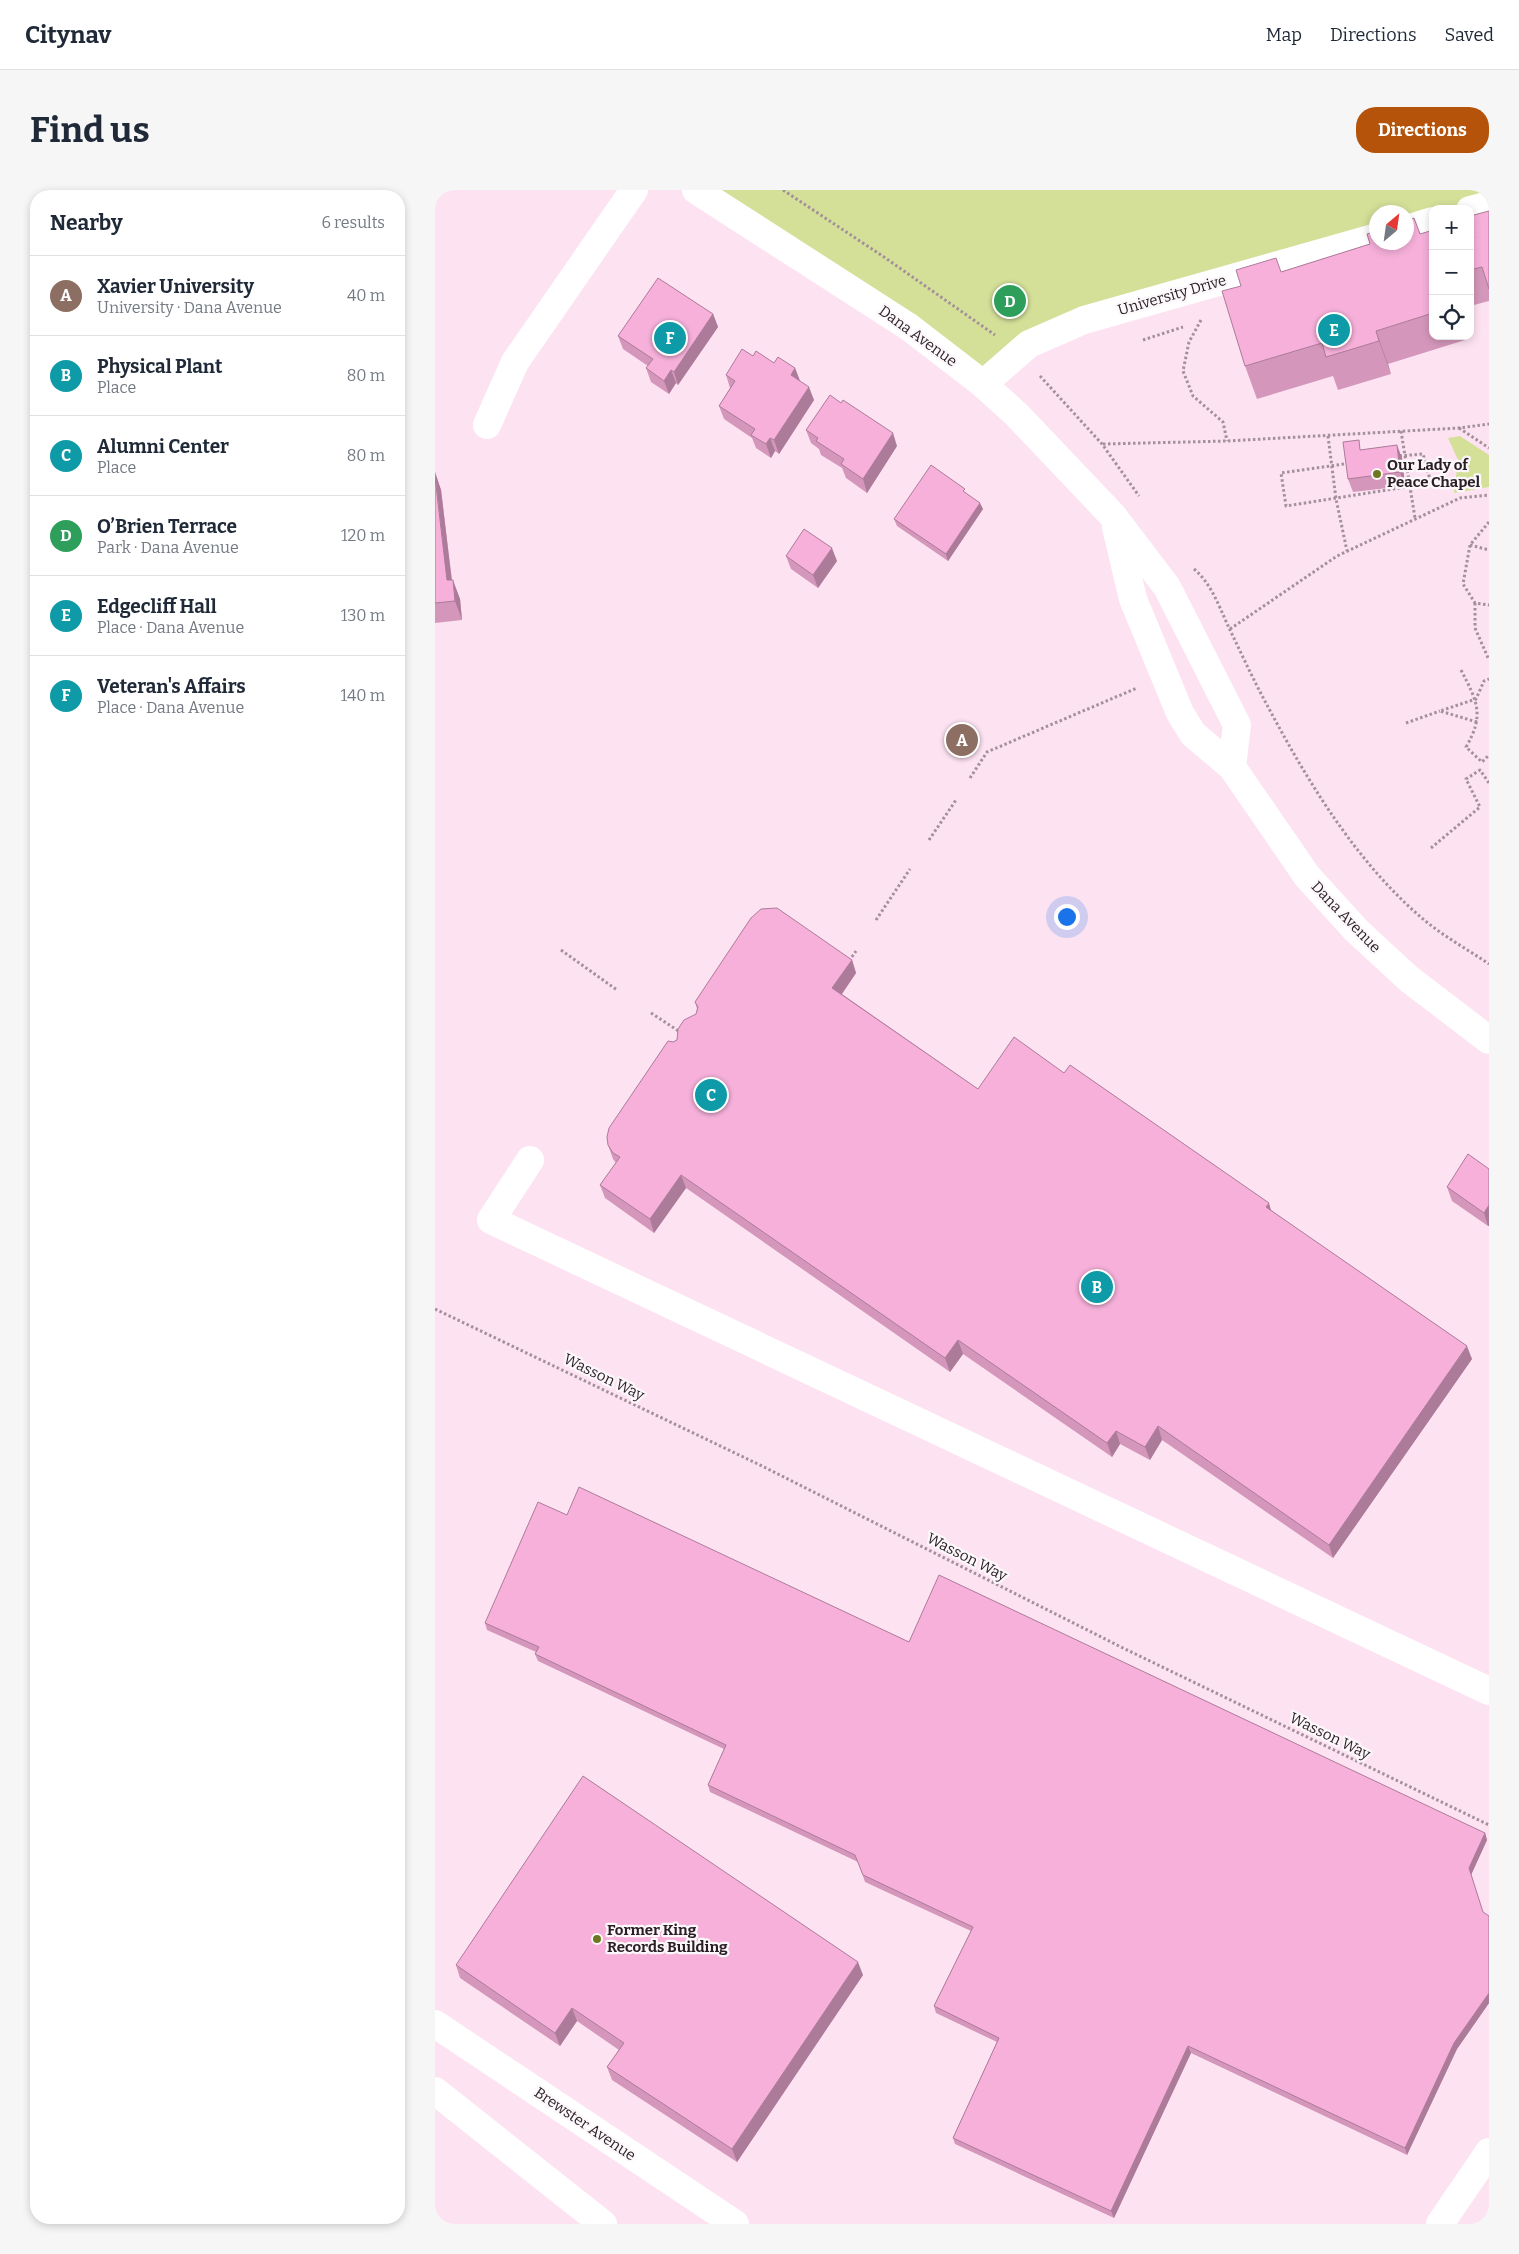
<!DOCTYPE html>
<html lang="en">
<head>
<meta charset="utf-8">
<style>
	body { margin:0; font-family:Bitter,serif; background:#f6f6f7; color:#1f2937 }
	.controls { position:absolute; right:15px; top:15px; display:grid; overflow:hidden; border-radius:10px; box-shadow:0 2px 8px #0003 }
	.controls button { width:45px; height:45px; display:grid; place-items:center; padding:0; border:0; border-bottom:1px solid #e0e1e3; background:#fff; color:#1f2937; font:25px sans-serif }
	.compass { position:absolute; left:934px; top:15px; width:45px; height:45px; border-radius:50%; background:#fff; box-shadow:0 2px 8px #0003; rotate:29deg }
	.you { position:absolute; left:631px; top:726px; width:18px; height:18px; margin:-12px; border:4px solid #fff; border-radius:50%; background:#1a73e8; box-shadow:0 0 0 8px #1a73e833 }
	.badge { display:grid; place-items:center; width:32px; height:32px; border-radius:50%; background:#b45309; color:#fff; font-size:16px; font-weight:700 }
	.pin { position:absolute; translate:-50% -50%; border:2px solid #fff; box-shadow:0 1px 5px #0006 }
	.list { margin:0; padding:0; list-style:none }
	h2 { display:flex; justify-content:space-between; align-items:center; height:65px; margin:0; padding:0 20px; font-size:21px }
	h2 small { font-size:16px; font-weight:400; color:#747a83 }
	.list li { display:grid; grid-template-columns:32px 1fr auto; gap:15px; align-items:center; box-sizing:border-box; height:80px; padding:0 20px; border-top:1px solid #e0e1e3 }
	.list b { display:block; font-size:19px; white-space:nowrap }
	.list p { margin:0; font-size:16px; white-space:nowrap; color:#747a83 }
	.list em { font-size:16px; font-style:normal; color:#747a83 }
	.icon { flex:none; width:28px; height:28px; fill:none; stroke:currentColor; stroke-width:2; stroke-linecap:round; stroke-linejoin:round }
	.map { position:relative; flex:none; width:1054px; height:2034px; overflow:hidden; border-radius:20px }
	header { display:flex; align-items:center; gap:30px; box-sizing:border-box; height:70px; padding:0 25px; background:#fff; border-bottom:1px solid #e0e1e3 }
	header strong { font-size:24px }
	nav { display:flex; gap:28px; margin-inline-start:auto; font-size:18px }
	.intro { display:flex; align-items:center; justify-content:space-between; box-sizing:border-box; height:120px; padding:0 30px }
	h1 { margin:0; font-size:35px }
	.button { padding:12px 22px; border-radius:20px; background:#b45309; color:#fff; font-size:18px; font-weight:700 }
	main { display:flex; gap:30px; padding:0 30px }
	aside { flex:1; background:#fff; border-radius:20px; box-shadow:0 2px 8px #0003 }
	.map>svg:first-child { display:block }
	.green { fill:#d4e098 }
	.lines { fill:none; stroke-linecap:round; stroke-linejoin:round }
	.path { stroke:#a3909b; stroke-width:3; stroke-dasharray:2.5 2.5; stroke-linecap:butt }
	.minor { stroke:#fff; stroke-width:28 }
	.highway { stroke:#fff; stroke-width:28 }
	.wall { fill:#d497bb }
	.shaded-wall { fill:#ac7b99 }
	.building { fill:#f6b0da; stroke:#ac7b99 }
	.poi-dot { fill:#6d7722; stroke:#fcf7fa; stroke-width:2 }
	.labels { text-anchor:middle; dominant-baseline:central; stroke-width:4.5; stroke-linejoin:round; paint-order:stroke }
	.street-label { font-size:15px; fill:#281e24; stroke:#fcf7fa }
	.poi-label { font-size:15px; font-weight:bold; fill:#281e24; stroke:#fcf7fa; text-anchor:start }
</style>
</head>
<body>
<header>
<strong>Citynav</strong>
<nav><a>Map</a><a>Directions</a><a>Saved</a></nav>
</header>
<div class="intro"><h1>Find us</h1><a class="button">Directions</a></div>
<main>
<aside>
<h2>Nearby<small>6 results</small></h2>
<ul class="list">
<li><span class="badge" style="background:#8d6e63">A</span><div><b>Xavier University</b><p>University · Dana Avenue</p></div><em>40 m</em></li>
<li><span class="badge" style="background:#0f9aa8">B</span><div><b>Physical Plant</b><p>Place</p></div><em>80 m</em></li>
<li><span class="badge" style="background:#0f9aa8">C</span><div><b>Alumni Center</b><p>Place</p></div><em>80 m</em></li>
<li><span class="badge" style="background:#2e9e5b">D</span><div><b>O’Brien Terrace</b><p>Park · Dana Avenue</p></div><em>120 m</em></li>
<li><span class="badge" style="background:#0f9aa8">E</span><div><b>Edgecliff Hall</b><p>Place · Dana Avenue</p></div><em>130 m</em></li>
<li><span class="badge" style="background:#0f9aa8">F</span><div><b>Veteran's Affairs</b><p>Place · Dana Avenue</p></div><em>140 m</em></li>
</ul>
</aside>
<div class="map">
<svg width="1054" height="2034" viewBox="0 0 1054 2034">
	<rect width="100%" height="100%" fill="#fde3f2"/>
	<g class="green">
		<path d="M261 0H1054V15L1035 19H998L972 39V22H942L941 47 649 130 548 194Z"/>
		<path d="M1025 246 1054 265V297L1019 303 1023 270 1013 248Z"/>
	</g>
	<g class="lines">
		<g class="path">
			<path d="M348 0 449 67 560 145"/>
			<path d="M766 130 754 152 748 181 758 206 788 232 792 251"/>
			<path d="M708 150 748 137"/>
			<path d="M605 186 667 254 704 306"/>
			<path d="M1024 238 1054 258"/>
			<path d="M966 241 980 328"/>
			<path d="M893 246 901 309 912 361"/>
			<path d="M668 254 792 251 1024 238 1054 234"/>
			<path d="M909 274 846 283 851 316 996 293 988 264 963 266"/>
			<path d="M1054 332 1035 355 1028 394 1040 413 1054 415"/>
			<path d="M1035 355 1054 360"/>
			<path d="M759 379C777 394 785 419 795 440 807 465 819 491 832 515 873 592 921 672 988 729 1008 746 1032 759 1054 774"/>
			<path d="M1040 413V438L1054 470"/>
			<path d="M795 439 902 366 1025 308 1054 305"/>
			<path d="M1026 480C1042 511 1050 525 1031 557L1047 572 1054 565"/>
			<path d="M1042 532 1005 521 1041 509 1049 491 1054 489"/>
			<path d="M971 533 1005 521"/>
			<path d="M535 588 552 562 702 498"/>
			<path d="M494 650 521 610"/>
			<path d="M996 658 1045 617 1031 589 1045 580 1054 593"/>
			<path d="M441 730 475 679"/>
			<path d="M126 760 182 800"/>
			<path d="M414 771 421 761"/>
			<path d="M216 823 245 842"/>
			<path d="M0 1119 327 1276 688 1458 1054 1635"/>
		</g>
		<g class="minor">
			<path d="M261 0 474 137 548 194 582 225 678 326 732 397 802 535 797 577"/>
			<path d="M1035 20 1054 15"/>
			<path d="M972 39 998 31"/>
			<path d="M548 194 594 154 649 130 942 47"/>
			<path d="M52 235 80 172 199 0"/>
			<path d="M681 337 698 409 745 523 758 544 797 577 872 686 921 740 974 789 1054 850"/>
			<path d="M95 970 56 1030 1054 1501"/>
			<path d="M0 1834 300 2034"/>
			<path d="M1005 2034 1054 1962"/>
		</g>
		<path class="highway" d="M0 1901 168 2034"/>
	</g>
	<g class="wall">
		<path d="M1054 21V111L1035 116V49L1039 48Z"/>
		<path d="M985 44 998 49V146H1029L1030 150 953 174 956 184 903 200 898 186 822 209 810 176 806 96 846 82 935 54Z"/>
		<path d="M278 124 283 137 243 195 241 193 234 204 216 192 211 178 213 176 188 159 183 146Z"/>
		<path d="M318 166 339 173 360 178 365 191 379 210 344 264 340 261 336 268 321 258 317 248 289 229 284 216 295 198 291 185Z"/>
		<path d="M371 240 462 256 432 303 411 288 407 278 386 265 384 259 376 253Z"/>
		<path d="M967 268 970 296 918 302 913 289Z"/>
		<path d="M0 282 6 300 17 390 25 409 27 430 0 433Z"/>
		<path d="M532 304 548 319 513 371 462 336 459 329Z"/>
		<path d="M351 366 402 371 383 398 356 379Z"/>
		<path d="M417 770 421 783 407 804 543 899 629 883 836 1020 1037 1169 898 1368 727 1250 715 1270 685 1254 677 1267 528 1164 515 1182 251 998 219 1043 170 1008 165 995 181 973 178 969 173 955 238 852 242 850 261 824 262 819 260 812Z"/>
		<path d="M1054 979V1036H1053L1017 1011 1012 997Z"/>
		<path d="M132 1325 474 1452 1050 1643 1052 1650 1036 1685 1048 1723 1054 1726V1813L1022 1859 972 1965 756 1863 679 2028 520 1954 518 1948 562 1852 501 1823 499 1816 536 1741 430 1692 423 1672 275 1602 273 1595 289 1559 103 1471 100 1464 101 1462 52 1440 50 1433Z"/>
		<path d="M21 1775 428 1785 302 1972 177 1890 172 1877 184 1860 142 1831 125 1856 25 1788Z"/>
	</g>
	<g class="shaded-wall">
		<path d="M278 124 283 137 243 195 239 182Z"/>
		<path d="M941 141 953 174 956 184 944 151Z"/>
		<path d="M360 178 365 191 356 185Z"/>
		<path d="M236 180 241 193 234 204 229 191Z"/>
		<path d="M374 197 379 210 344 264 339 250Z"/>
		<path d="M458 243 462 256 432 303 428 289Z"/>
		<path d="M335 248 340 261 336 268 331 254Z"/>
		<path d="M962 255 967 268 970 296 965 282Z"/>
		<path d="M0 282 6 300 19 410 12 390Z"/>
		<path d="M545 313 548 319 513 371 511 364Z"/>
		<path d="M397 358 402 371 383 398 378 385Z"/>
		<path d="M18 390 25 409 27 430 20 411Z"/>
		<path d="M417 770 421 783 402 811 397 798Z"/>
		<path d="M246 985 251 998 219 1043 215 1029Z"/>
		<path d="M834 1013 838 1027 831 1017Z"/>
		<path d="M1054 1015V1036H1053L1049 1023Z"/>
		<path d="M523 1150 528 1164 515 1182 510 1168Z"/>
		<path d="M1032 1156 1037 1169 898 1368 894 1355Z"/>
		<path d="M723 1236 727 1250 715 1270 710 1257Z"/>
		<path d="M681 1241 685 1254 677 1267 672 1253Z"/>
		<path d="M1050 1643 1052 1650 1036 1685 1034 1678Z"/>
		<path d="M423 1772 428 1785 302 1972 297 1959Z"/>
		<path d="M1054 1803V1813L1022 1859 972 1965 970 1958 1019 1853Z"/>
		<path d="M137 1818 142 1831 125 1856 120 1843Z"/>
		<path d="M753 1856 756 1863 679 2028 676 2021Z"/>
	</g>
	<g class="building">
		<path d="M1054 21V99L1047 77 1035 80V49L1039 48 1035 35V26Z"/>
		<path d="M979 28 985 44 995 41 998 53V123L941 141 944 151 891 167 887 153 810 176 787 101 806 96 801 80 841 68 846 82 935 54 932 44 942 41V52H972V31Z"/>
		<path d="M223 88 278 124 239 182 236 180 229 191 211 178 218 169 183 146Z"/>
		<path d="M307 159 318 166 321 161 339 173 343 167 360 178 356 185 374 197 339 250 335 248 331 254 316 245 320 239 284 216 300 191 291 185Z"/>
		<path d="M395 205 406 213 408 210 458 243 428 289 406 274 409 269 381 251 383 248 371 240Z"/>
		<path d="M924 250 925 260 962 255 965 282 913 289 908 252Z"/>
		<path d="M496 275 530 299 528 301 545 313 511 364 459 329Z"/>
		<path d="M0 287 12 390H18L20 411 0 413Z"/>
		<path d="M369 339 397 358 378 385 351 366Z"/>
		<path d="M342 718 417 770 397 798 543 899 579 847 629 883 635 875 834 1013 831 1017 1032 1156 894 1355 723 1236 710 1257 681 1241 672 1253 523 1150 510 1168 246 985 215 1029 165 995 185 967 178 963 173 955 172 947 174 938 233 851 238 852 242 850 243 839 249 830 261 824 263 817 260 812 316 728 326 719Z"/>
		<path d="M1033 964 1054 979V1015L1049 1023 1012 997Z"/>
		<path d="M144 1297 474 1452 504 1385 1050 1643 1034 1678 1048 1722 1054 1726V1803L1019 1853 970 1958 753 1856 676 2021 518 1948 564 1848 499 1816 538 1737 428 1685 420 1665 273 1595 291 1555 100 1464 104 1457 50 1433 103 1312 132 1325Z"/>
		<path d="M148 1586 423 1772 297 1959 172 1877 189 1853 137 1818 120 1843 21 1775Z"/>
	</g>
	<g class="poi-dot">
		<circle cx="942" cy="284" r="5"/>
		<circle cx="162" cy="1749" r="5"/>
	</g>
	<g class="labels">
		<g class="street-label">
			<text transform="translate(737 105) rotate(-16)">University Drive</text>
			<text transform="translate(483 146) rotate(36)">Dana Avenue</text>
			<text transform="translate(911 727) rotate(46)">Dana Avenue</text>
			<text transform="translate(169 1187) rotate(26)">Wasson Way</text>
			<text transform="translate(532 1367) rotate(27)">Wasson Way</text>
			<text transform="translate(895 1546) rotate(26)">Wasson Way</text>
			<text transform="translate(150 1934) rotate(34)">Brewster Avenue</text>
		</g>
		<g class="poi-label">
			<text x="952" y="275">Our Lady of<tspan x="952" dy="17">Peace Chapel</tspan></text>
			<text x="172" y="1740">Former King<tspan x="172" dy="17">Records Building</tspan></text>
		</g>
	</g>
</svg>
<div class="controls">
<button>+</button>
<button>−</button>
<button><svg class="icon" aria-label="locate" viewBox="0 0 24 24"><circle cx="12" cy="12" r="6"/><path d="M12 2v4M12 18v4M2 12h4M18 12h4"/></svg></button>
</div>
<svg class="compass" viewBox="-18 -18 36 36"><path d="M0-13l5 13h-10z" fill="#e53935"/><path d="M0 13l5-13h-10z" fill="#747a83"/></svg>
<div class="you"></div>
<div class="pin badge" style="left:527px;top:550px;background:#8d6e63">A</div>
<div class="pin badge" style="left:662px;top:1097px;background:#0f9aa8">B</div>
<div class="pin badge" style="left:276px;top:905px;background:#0f9aa8">C</div>
<div class="pin badge" style="left:575px;top:111px;background:#2e9e5b">D</div>
<div class="pin badge" style="left:899px;top:140px;background:#0f9aa8">E</div>
<div class="pin badge" style="left:235px;top:148px;background:#0f9aa8">F</div>
</div>
</main>
</body>
</html>
